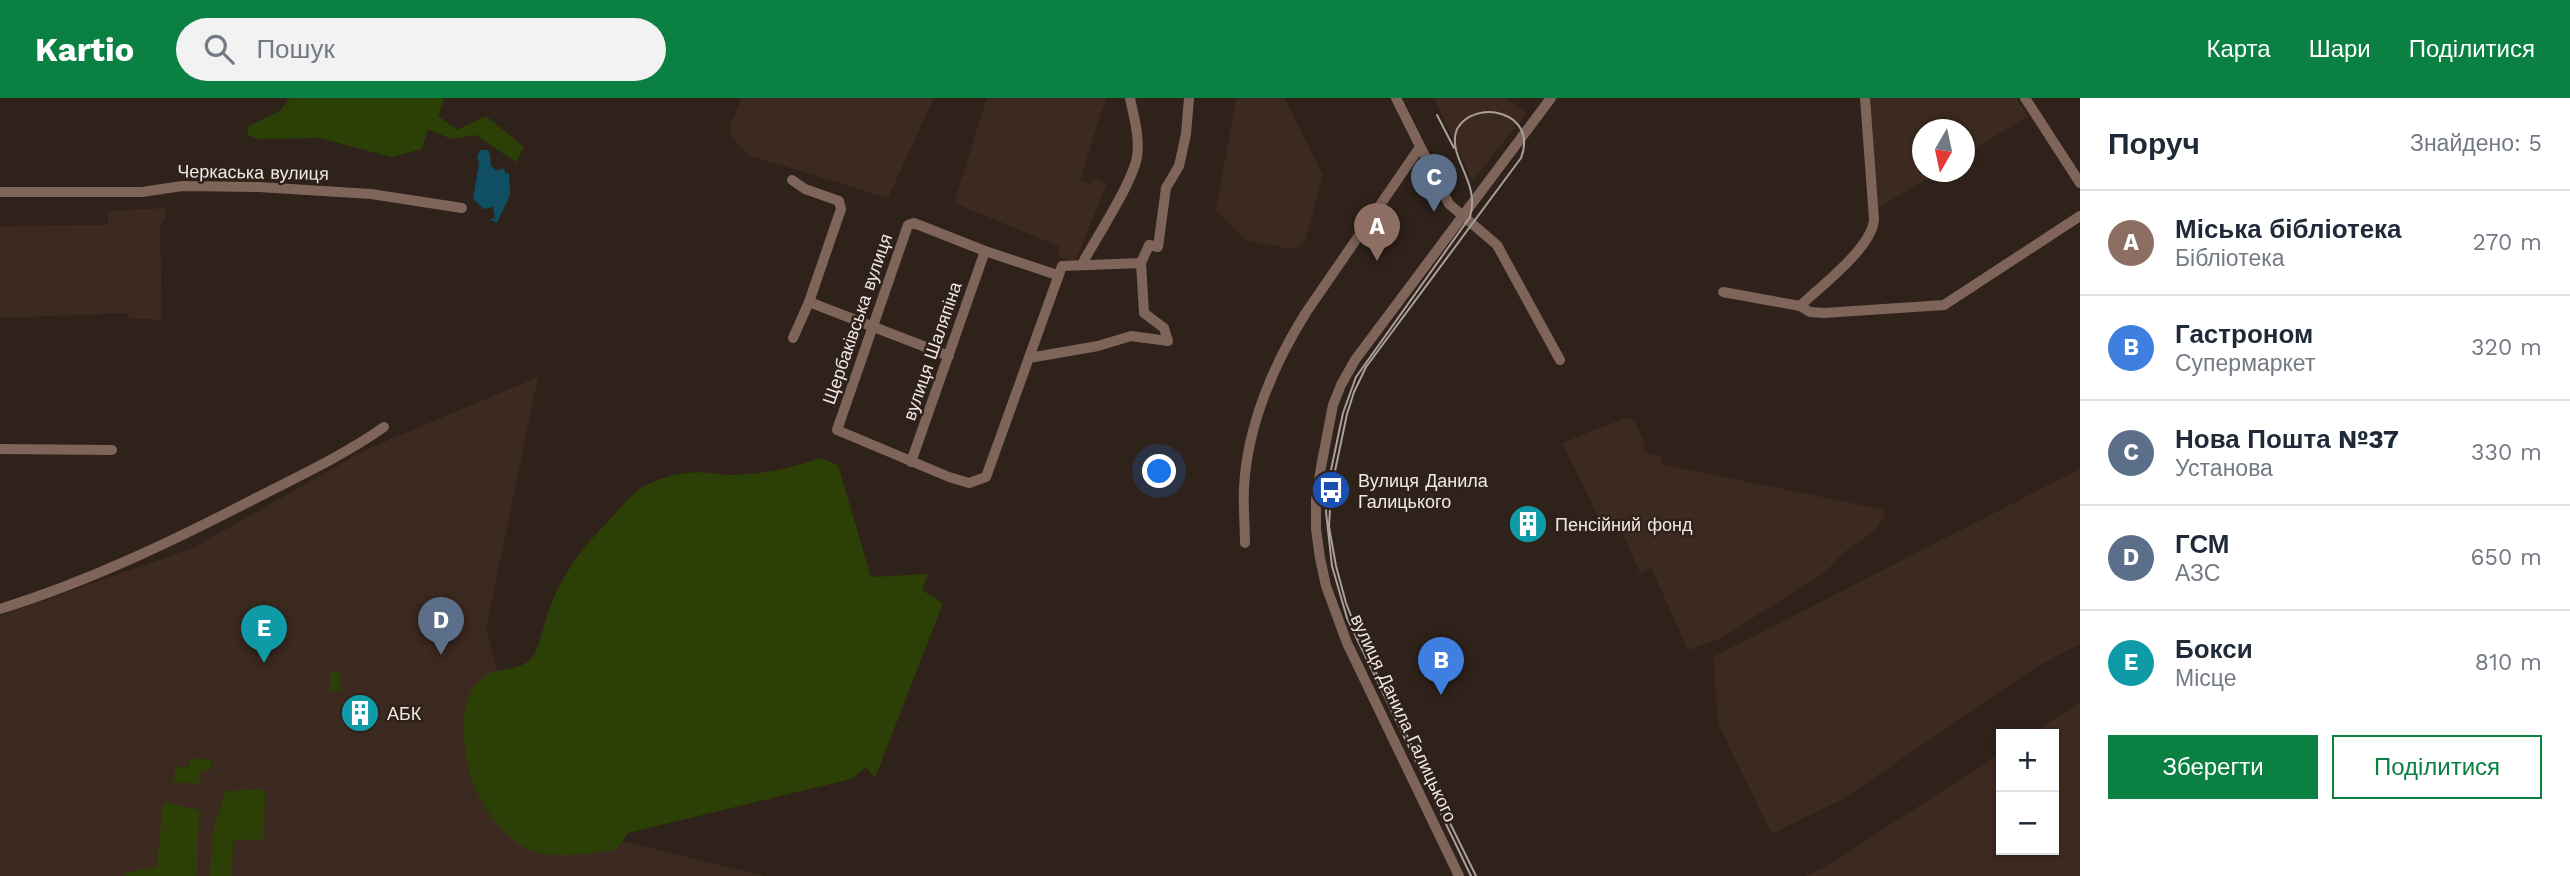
<!DOCTYPE html>
<html lang="uk">
<head>
<meta charset="utf-8">
<style>
	body { margin:0; font-family:"Work Sans",sans-serif; background:#f2f2f3; color:#1f2937 }
	.controls { position:absolute; right:21px; bottom:21px; display:grid; overflow:hidden; border-radius:0px; box-shadow:0 2px 5px #0004 }
	.controls button { width:63px; height:63px; display:grid; place-items:center; padding:0; border:0; border-bottom:2px solid #e0e1e3; background:#fff; color:#1f2937; font:35px sans-serif }
	.compass { position:absolute; left:1912px; top:21px; width:63px; height:63px; border-radius:50%; background:#fff; box-shadow:0 2px 5px #0004; rotate:189deg }
	.you { position:absolute; left:1160px; top:374px; width:24px; height:24px; margin:-18px; border:5px solid #fff; border-radius:50%; background:#1a73e8; box-shadow:0 0 0 10px #1a73e833 }
	.badge { display:grid; place-items:center; width:46px; height:46px; border-radius:50%; background:#0b8043; color:#fff; font-size:23px; font-weight:700 }
	.pin { position:absolute; translate:-50% -58px; filter:drop-shadow(0 2px 4px #0008) }
	.pin::after { content:''; position:absolute; top:37px; width:24px; height:21px; background:inherit; clip-path:polygon(0 0,100% 0,50% 100%) }
	.list { margin:0; padding:0; list-style:none }
	h2 { display:flex; justify-content:space-between; align-items:center; height:91px; margin:0; padding:0 28px; font-size:30px }
	h2 small { font-size:23px; font-weight:400; color:#747a83 }
	.list li { display:grid; grid-template-columns:46px 1fr auto; gap:21px; align-items:center; box-sizing:border-box; height:105px; padding:0 28px; border-top:2px solid #e0e1e3 }
	.list b { display:block; font-size:26px; white-space:nowrap }
	.list p { margin:0; font-size:23px; white-space:nowrap; color:#747a83 }
	.list em { font-size:23px; font-style:normal; color:#747a83 }
	.actions { display:flex; gap:14px; padding:21px 28px }
	.actions a { flex:1; padding:16px 0; border:2px solid #0b8043; border-radius:0px; text-align:center; font-size:24px; color:#0b8043 }
	.actions .main { background:#0b8043; color:#fff }
	.icon { flex:none; width:38px; height:38px; fill:none; stroke:currentColor; stroke-width:2; stroke-linecap:round; stroke-linejoin:round }
	.map { position:relative; flex:none; width:2080px; height:778px; overflow:hidden }
	header { display:flex; align-items:center; gap:42px; box-sizing:border-box; height:98px; padding:0 35px; background:#0b8043; color:#fff }
	header strong { font-size:33px }
	nav { display:flex; gap:38px; margin-inline-start:auto; font-size:24px }
	.search { width:490px; height:63px; background:#f2f2f3; display:flex; align-items:center; gap:18px; box-sizing:border-box; padding:0 24px; border-radius:38px; color:#747a83; font-size:26px }
	main { display:flex }
	aside { flex:1; background:#fff }
	.map>svg:first-child { display:block }
	.built { fill:#3c291f }
	.green { fill:#2c3f06 }
	.water { fill:#0f4e63 }
	.lines { fill:none; stroke-linecap:round; stroke-linejoin:round }
	.minor { stroke:#7f6459; stroke-width:10 }
	.tram { stroke:#aaa09b; stroke-width:2 }
	.labels { text-anchor:middle; dominant-baseline:central; stroke-width:5; stroke-linejoin:round; paint-order:stroke }
	.street-label { font-size:18px; fill:#f1e8e4; stroke:#2f221b }
	.poi-label { font-size:18px; fill:#f1e8e4; stroke:#2f221b; text-anchor:start }
</style>
</head>
<body>
<header>
<strong>Kartio</strong>
<div class="search"><svg class="icon" aria-label="search" viewBox="0 0 24 24"><circle cx="10" cy="10" r="6"/><path d="M15 15l6 6"/></svg>Пошук</div>
<nav><a>Карта</a><a>Шари</a><a>Поділитися</a></nav>
</header>
<main>
<div class="map">
<svg width="2080" height="778" viewBox="0 0 2080 778">
	<rect width="100%" height="100%" fill="#2f221b"/>
	<g class="built">
		<path d="M742 0H934L888 100 748 57 731 38 730 28Z"/>
		<path d="M987 0H1106L1080 82 1090 87 1093 80 1107 85 1075 164 1057 158 1059 148 954 105Z"/>
		<path d="M1236 0H1284L1323 77 1306 139 1302 147 1292 151 1247 143 1216 113Z"/>
		<path d="M1434 0H1505L1527 15 1472 83Z"/>
		<path d="M1868 0H2016L2028 18 1965 57V32H1923V74H1938L1878 110Z"/>
		<path d="M166 110V119L160 127 162 222 129 220 128 215 0 220V128L108 127V113Z"/>
		<path d="M538 279 486 531 524 670 607 739 765 778H0V518L193 450 365 352Z"/>
		<path d="M1625 320 1634 322 1645 345 1643 354 1662 358 1661 366 1885 412 1883 421 1875 433 1840 457 1827 473 1720 541 1688 552 1651 470 1640 475 1622 434 1604 431 1562 345Z"/>
		<path d="M2080 371V546L2038 568 1843 701 1772 736 1718 626 1713 559Z"/>
		<path d="M2080 604V778H1805L1825 769 2001 655V752H2054V636H2031Z"/>
	</g>
	<g class="green">
		<path d="M290 0H442L444 3 438 18 457 32 486 18 524 49 516 64 476 37 451 41 428 31 422 51 391 59 320 40 258 41 247 37 249 28 280 13Z"/>
		<path d="M821 360 838 367 871 479 928 476 922 492 943 505 875 680 866 669 851 681 628 735 617 751C590 756 560 761 533 753 508 746 477 703 470 678 465 658 460 619 468 600 485 558 519 582 534 556 542 540 545 522 551 506 566 469 588 444 615 416 622 409 629 399 637 393 659 378 686 372 712 375 719 376 726 378 733 377 764 376 791 370 821 360Z"/>
		<path d="M329 573 341 574 340 593 329 592Z"/>
		<path d="M190 660 211 662V672H201L200 686 174 684 175 669H189Z"/>
		<path d="M265 691 264 741 233 743 232 778H210L212 737 226 693Z"/>
		<path d="M163 704 199 712 197 778H125L124 775 157 769Z"/>
	</g>
	<path class="water" d="M480 52H488L490 56 491 68 497 73 503 70 506 76 509 75 510 97 497 125 489 121 495 120 493 109 484 111 473 101 479 65 477 59Z"/>
	<g class="lines">
		<g class="minor">
			<path d="M1396 0 1449 106 1497 147 1560 262"/>
			<path d="M2025 0 2080 85"/>
			<path d="M792 82 805 91 839 103 841 111 809 204 793 240"/>
			<path d="M0 94H142L182 88 259 89 371 96 462 110"/>
			<path d="M1141 165 1149 147 1158 149 1166 90 1179 68 1186 36 1189 0"/>
			<path d="M1082 166C1096 140 1132 86 1137 59 1140 39 1134 20 1130 0"/>
			<path d="M1723 194 1800 208C1820 189 1873 149 1874 121L1865 0"/>
			<path d="M809 204 949 258"/>
			<path d="M1800 208 1810 214 1824 215 1944 207 2080 118"/>
			<path d="M1029 260 1098 248 1131 238 1168 243 1164 230 1144 215 1141 165 1062 168 986 379 969 385 949 379 837 332 908 127 914 125 985 153 1057 177"/>
			<path d="M0 351 112 352"/>
			<path d="M911 364 985 153"/>
			<path d="M1245 445C1245 427 1243 408 1244 390 1247 328 1274 265 1307 213L1420 49"/>
			<path d="M0 511C90 483 175 442 258 399 301 377 344 357 384 329"/>
			<path d="M1459 778 1347 545 1326 488 1320 460 1316 431V402L1321 369 1333 307 1341 287 1355 262 1551 0"/>
		</g>
		<g class="tram">
			<path d="M1437 17 1454 50"/>
			<path d="M1471 778 1347 520 1332 468 1326 414 1331 372 1343 315 1356 279 1470 119C1481 83 1446 59 1457 31 1474 0 1539 13 1521 60L1366 269 1354 294 1347 316 1331 392 1329 429 1336 468 1346 505 1362 546 1476 778"/>
		</g>
	</g>
	<defs>
		<g id="bus-disc" transform="scale(2.0125)"><circle r="9.5" fill="#1a4fb4" stroke="#2f221b"/><path d="M-5-6H5V4H4V6H2V4H-2V6H-4V4H-5ZM-3.5-4V0h7V-4ZM-3.5 1.2v1.5H-2V1.2ZM2 1.2v1.5H3.5V1.2Z" fill="#fff"/></g>
		<g id="building-disc" transform="scale(2.0125)"><circle r="9.5" fill="#0f9aa8" stroke="#2f221b"/><path d="M-4-6H4V6H1V3H-1V6H-4ZM-2.5-4.3h1.7v1.8h-1.7ZM.8-4.3h1.7v1.8H.8ZM-2.5-1h1.7V.8h-1.7ZM.8-1h1.7V.8H.8Z" fill="#fff"/></g>
	</defs>
	<g fill-rule="evenodd">
		<use href="#bus-disc" x="1331" y="392"/>
		<use href="#building-disc" x="1528" y="426"/>
		<use href="#building-disc" x="360" y="615"/>
	</g>
	<g class="labels">
		<g class="street-label">
			<text transform="translate(253 74) rotate(1)">Черкаська вулиця</text>
			<text transform="translate(857 221) rotate(-71)">Щербаківська вулиця</text>
			<text transform="translate(932 253) rotate(-71)">вулиця Шаляпіна</text>
			<text transform="translate(1404 620) rotate(65)">вулиця Данила Галицького</text>
		</g>
		<g class="poi-label">
			<text x="1358" y="382">Вулиця Данила<tspan x="1358" dy="21">Галицького</tspan></text>
			<text x="1555" y="426">Пенсійний фонд</text>
			<text x="387" y="615">АБК</text>
		</g>
	</g>
</svg>
<div class="controls">
<button>+</button>
<button>−</button>
</div>
<svg class="compass" viewBox="-18 -18 36 36"><path d="M0-13l5 13h-10z" fill="#e53935"/><path d="M0 13l5-13h-10z" fill="#747a83"/></svg>
<div class="you"></div>
<div class="pin badge" style="left:1377px;top:163px;background:#8d6e63">A</div>
<div class="pin badge" style="left:1441px;top:597px;background:#3f7fe0">B</div>
<div class="pin badge" style="left:1434px;top:114px;background:#5c6f8a">C</div>
<div class="pin badge" style="left:441px;top:557px;background:#5c6f8a">D</div>
<div class="pin badge" style="left:264px;top:565px;background:#0f9aa8">E</div>
</div>
<aside>
<h2>Поруч<small>Знайдено: 5</small></h2>
<ul class="list">
<li><span class="badge" style="background:#8d6e63">A</span><div><b>Міська бібліотека</b><p>Бібліотека</p></div><em>270 m</em></li>
<li><span class="badge" style="background:#3f7fe0">B</span><div><b>Гастроном</b><p>Супермаркет</p></div><em>320 m</em></li>
<li><span class="badge" style="background:#5c6f8a">C</span><div><b>Нова Пошта №37</b><p>Установа</p></div><em>330 m</em></li>
<li><span class="badge" style="background:#5c6f8a">D</span><div><b>ГСМ</b><p>АЗС</p></div><em>650 m</em></li>
<li><span class="badge" style="background:#0f9aa8">E</span><div><b>Бокси</b><p>Місце</p></div><em>810 m</em></li>
</ul>
<div class="actions"><a class="main">Зберегти</a><a>Поділитися</a></div>
</aside>
</main>
</body>
</html>
